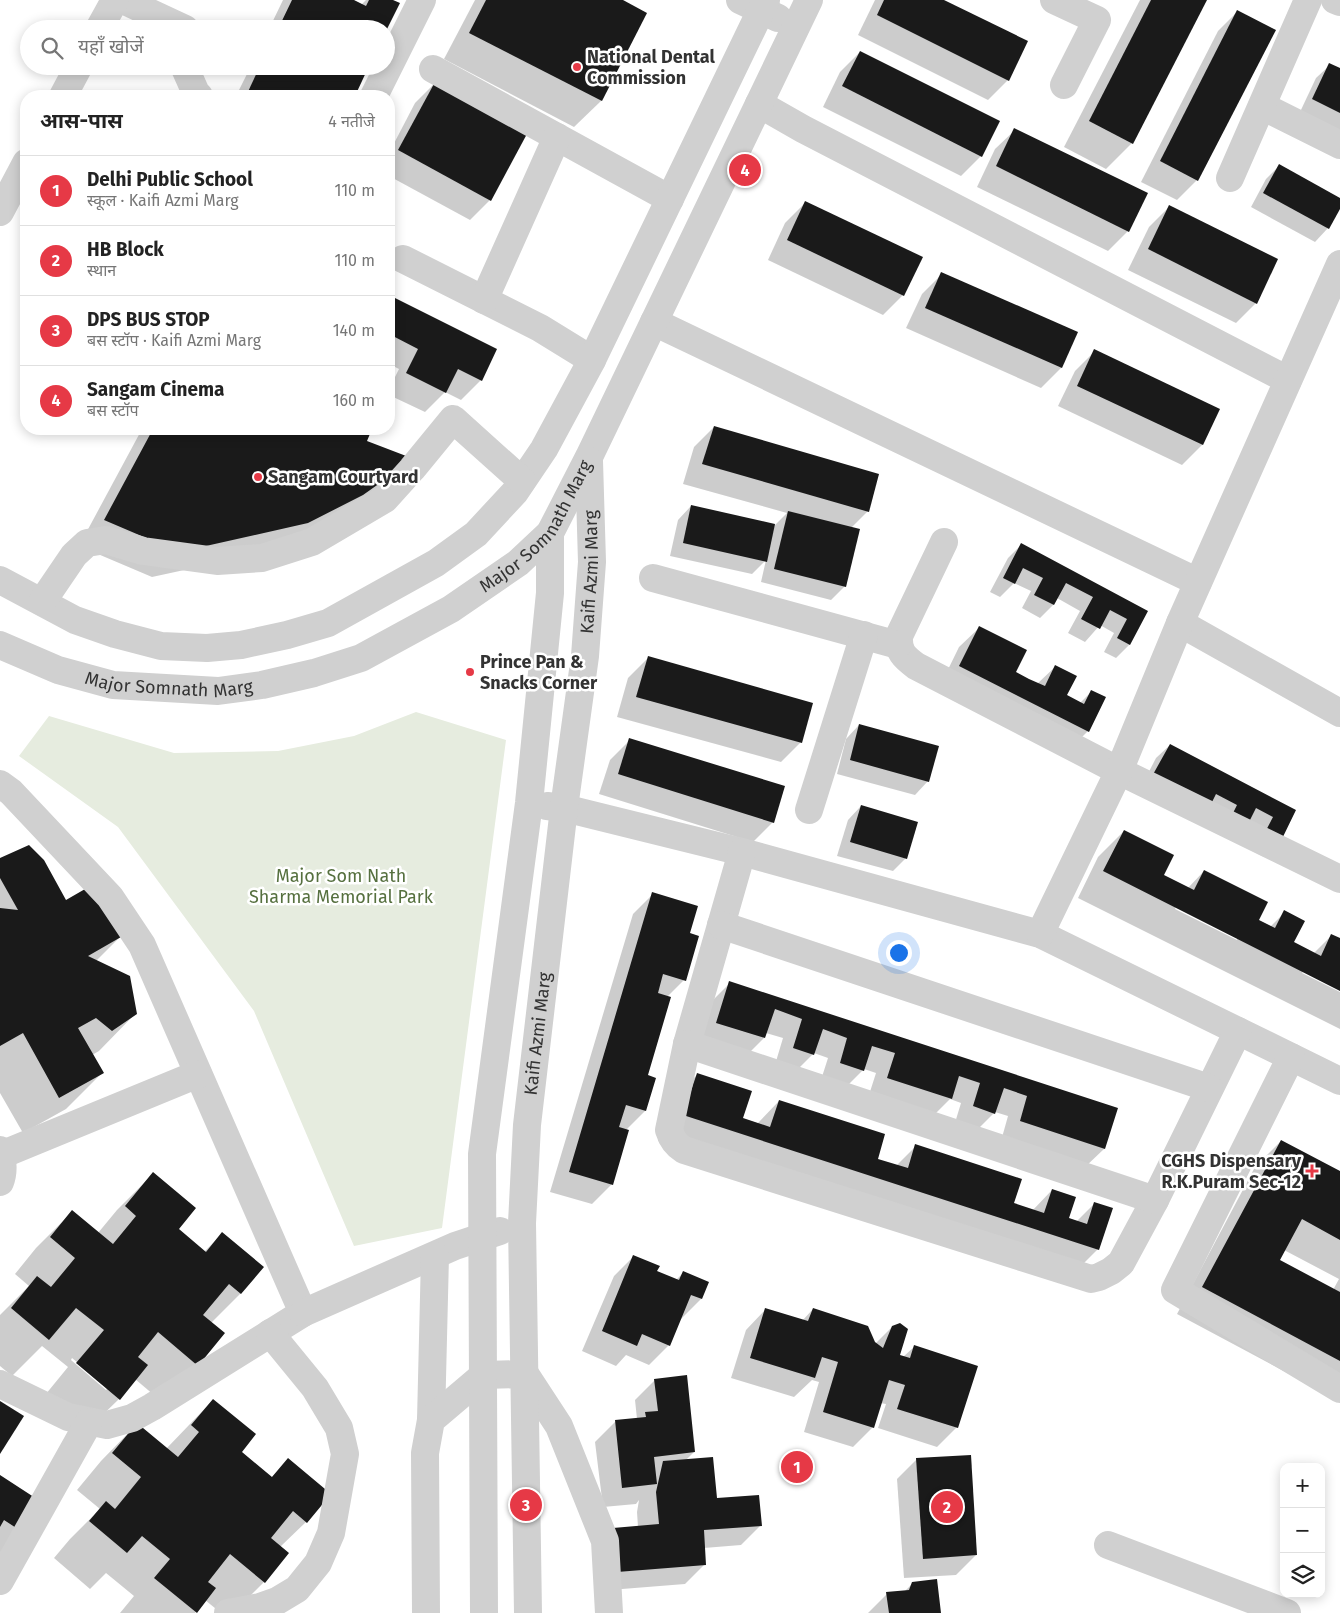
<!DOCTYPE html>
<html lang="hi">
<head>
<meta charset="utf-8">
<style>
	body { margin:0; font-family:"Fira Sans","Noto Sans Devanagari",sans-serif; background:#f6f6f6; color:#222 }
	.controls { position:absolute; right:15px; bottom:15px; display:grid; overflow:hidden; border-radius:10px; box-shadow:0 2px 12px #0003 }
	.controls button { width:45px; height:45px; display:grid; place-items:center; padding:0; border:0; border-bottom:1px solid #e0e0e0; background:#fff; color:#222; font:25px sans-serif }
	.you { position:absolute; left:898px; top:952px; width:18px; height:18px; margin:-12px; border:4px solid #fff; border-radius:50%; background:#1a73e8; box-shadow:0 0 0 8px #1a73e833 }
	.badge { display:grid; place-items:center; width:32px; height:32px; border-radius:50%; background:#e63946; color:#fff; font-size:16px; font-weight:700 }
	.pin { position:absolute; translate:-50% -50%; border:2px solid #fff; box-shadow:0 1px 5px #0006 }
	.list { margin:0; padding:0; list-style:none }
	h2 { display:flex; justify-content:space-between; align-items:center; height:65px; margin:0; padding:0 20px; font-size:21px }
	h2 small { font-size:16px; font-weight:400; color:#767676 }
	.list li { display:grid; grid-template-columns:32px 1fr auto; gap:15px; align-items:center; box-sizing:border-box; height:70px; padding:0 20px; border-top:1px solid #e0e0e0 }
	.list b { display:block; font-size:19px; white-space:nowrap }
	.list p { margin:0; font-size:16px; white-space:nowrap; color:#767676 }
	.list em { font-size:16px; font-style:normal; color:#767676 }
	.icon { flex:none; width:28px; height:28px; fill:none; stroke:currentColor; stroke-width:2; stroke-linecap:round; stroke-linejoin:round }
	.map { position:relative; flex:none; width:1340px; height:1613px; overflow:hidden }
	.search { position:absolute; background:#fff; box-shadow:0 2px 12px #0003; left:20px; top:20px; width:375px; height:55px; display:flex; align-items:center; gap:12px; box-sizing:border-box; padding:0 18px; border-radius:28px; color:#767676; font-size:19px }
	.panel { position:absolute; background:#fff; box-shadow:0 2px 12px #0003; left:20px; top:90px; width:375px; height:345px; border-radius:20px }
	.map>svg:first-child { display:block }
	.green { fill:#e6ecdf }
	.shadow { fill:#0003; fill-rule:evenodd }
	.building { fill:#1a1a1a }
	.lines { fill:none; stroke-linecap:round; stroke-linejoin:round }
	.minor { stroke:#d0d0d0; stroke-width:28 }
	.poi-dot { fill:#e63946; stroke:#fff; stroke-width:2 }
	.labels { text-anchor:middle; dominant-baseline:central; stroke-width:5; stroke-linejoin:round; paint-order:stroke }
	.poi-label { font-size:18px; font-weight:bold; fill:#333; stroke:#fff; text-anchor:start }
	.street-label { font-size:18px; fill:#333; stroke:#fff }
	.park-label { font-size:18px; fill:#56703f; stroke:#fff }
</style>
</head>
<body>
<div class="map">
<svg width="1340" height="1613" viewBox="0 0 1340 1613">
	<rect width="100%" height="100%" fill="#fff"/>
	<path class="green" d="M416 712 506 740 442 1228 354 1246 254 1011 118 827 19 756 49 716 174 753 278 751 354 736Z"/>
	<g class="shadow">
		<path d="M283 0H351L361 5 366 0H390L386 29H269Z"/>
		<path d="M475 0H621L646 13 601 101 574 127 444 59Z"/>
		<path d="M875 0H941L1008 80 988 100 858 35Z"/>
		<path d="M1140 0H1206L1132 143 1106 169 1064 147Z"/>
		<path d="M1238 11 1197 180 1177 200 1141 182 1218 31Z"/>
		<path d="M860 52 981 156 961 176 823 107 840 72Z"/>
		<path d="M1330 65 1340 70V132L1300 112 1316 78Z"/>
		<path d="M251 66H368L353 96H236Z"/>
		<path d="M435 83 490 200 470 220 389 176V153L415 103Z"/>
		<path d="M1015 130 1128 231 1108 251 977 187 995 149Z"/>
		<path d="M1279 166 1340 199V206L1328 228 1315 242 1251 207 1266 179Z"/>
		<path d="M805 203 903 295 883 315 768 260 785 223Z"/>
		<path d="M1169 207 1256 303 1236 323 1128 270 1149 227Z"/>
		<path d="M942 274 1076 333 1061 368 1041 388 906 328 922 294Z"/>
		<path d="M389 296 496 350 481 380 461 400 445 392 425 412 389 395V389L399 369 389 364Z"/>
		<path d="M1095 351 1218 410 1202 445 1182 465 1058 406 1075 371Z"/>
		<path d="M714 427 868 511 851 528 845 586 831 600 761 582 766 560 752 574 670 556 678 520 691 506 775 525 787 513 683 484 694 447Z"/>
		<path d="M142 429H370L365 441 386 485 281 549 152 577 79 546Z"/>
		<path d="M1021 545 1147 611 1129 645 1116 658 1104 652 1114 633 1100 625 1085 642 1068 633 1080 611 1057 598 1053 605 1040 618 1022 608 1031 591 1014 583 1000 597 990 592 1008 558Z"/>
		<path d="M979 628 1015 672 1037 684 1056 666 1065 696 1080 703 1092 691 1088 731 1068 751 940 686 959 647Z"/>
		<path d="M648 658 801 742 781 762 617 717 628 678Z"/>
		<path d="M859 725 928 781 915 795 837 774 846 739Z"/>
		<path d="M630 740 773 822 753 842 599 794 610 760Z"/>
		<path d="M1170 745 1295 811 1278 844 1264 857 1139 791 1156 758Z"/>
		<path d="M861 806 906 858 893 871 837 856 848 820Z"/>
		<path d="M1124 831 1162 876 1188 888 1204 871 1257 921 1270 927 1285 912 1292 943 1313 954 1332 935 1340 940V989L1304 971 1302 973 1340 992V1029L1078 898 1098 857ZM1176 906 1237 937V940L1175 909Z"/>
		<path d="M0 860 120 937 96 961 135 1014 99 1051 92 1055 102 1073 66 1109 23 1133 0 1093Z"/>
		<path d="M653 894 688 934 684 980 667 997 647 1076 655 1079 645 1111 626 1130 612 1184 592 1204 550 1192 633 914Z"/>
		<path d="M730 983 1117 1109 1104 1149 1084 1168 1001 1141 1008 1116 995 1112 974 1133 954 1126 961 1103 950 1099 931 1118 868 1098 876 1073 864 1069 843 1090 820 1083 828 1058 814 1053 793 1074 774 1068 783 1038 766 1033 764 1038 744 1058 697 1043 710 1003Z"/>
		<path d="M698 1074 741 1119 757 1124 779 1101 876 1160 896 1166 916 1146 1012 1204 1032 1211 1052 1190 1067 1219 1076 1222 1094 1204 1098 1249 1072 1275 658 1141 671 1101Z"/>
		<path d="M1281 1141 1340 1173V1375L1323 1392 1177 1314 1255 1167ZM1284 1250 1339 1279 1333 1290 1278 1261Z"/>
		<path d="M153 1174 177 1229 204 1252 222 1234 262 1267 240 1294 211 1323 197 1365 161 1401 135 1379 119 1399 82 1435 41 1400 68 1367 42 1346 12 1376 0 1366V1315L29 1286 15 1274 36 1248 72 1212 98 1233 117 1210ZM72 1358 108 1388 106 1390 71 1360Z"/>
		<path d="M634 1256 655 1271 676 1280 683 1273 701 1299 681 1319 680 1318 669 1345 649 1365 626 1355 616 1366 582 1351 614 1276Z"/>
		<path d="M813 1309 875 1344 892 1327 898 1356 903 1357 914 1347 957 1427 937 1447 878 1428 886 1404 880 1403 873 1427 853 1447 804 1432 819 1382 812 1380 794 1397 731 1378 746 1330 765 1310 802 1321Z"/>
		<path d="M655 1380 694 1452 686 1460 716 1499 761 1525 741 1545 704 1548 705 1564 685 1584 597 1591 638 1527 637 1512 639 1500 636 1504 603 1507 595 1442 615 1422 637 1419 635 1400Z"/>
		<path d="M213 1400 240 1452 271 1478 288 1460 306 1522 280 1547 264 1582 233 1613H221L205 1600 195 1613H120L134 1596 106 1573 90 1589 54 1558 70 1539 100 1509 77 1490 101 1461 137 1424 166 1449Z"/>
		<path d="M917 1459 976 1555 956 1575 904 1578 897 1479Z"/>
		<path d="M0 1477 23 1532 0 1555Z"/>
		<path d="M913 1583 940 1613H868L887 1594 905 1591Z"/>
	</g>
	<g class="building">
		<path d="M292 0H354L366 6 369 0H393L400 3 387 29H278Z"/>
		<path d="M486 0H623L647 13 602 101 469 33Z"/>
		<path d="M884 0H944L1028 41 1009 81 877 15Z"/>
		<path d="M1151 0H1207L1133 144 1089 121Z"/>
		<path d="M1237 10 1276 30 1198 181 1160 161Z"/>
		<path d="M860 51 1000 121 982 157 842 86Z"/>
		<path d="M1329 63 1340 68V113L1312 99Z"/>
		<path d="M260 66H369L355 96H246Z"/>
		<path d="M435 82 528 132 491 201 398 150Z"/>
		<path d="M1014 128 1148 193 1129 232 996 166Z"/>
		<path d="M1279 164 1340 198V209L1329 229 1263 193Z"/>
		<path d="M805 201 923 257 904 296 787 240Z"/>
		<path d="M1169 205 1278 259 1257 304 1148 249Z"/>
		<path d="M941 272 1078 332 1062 368 925 308Z"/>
		<path d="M389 295 497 349 482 381 458 369 446 393 406 373 418 349 389 334Z"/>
		<path d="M1094 349 1220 409 1203 445 1077 386Z"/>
		<path d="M714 426 879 474 869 512 702 464Z"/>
		<path d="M153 429H372L367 441 414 459 363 495 308 523 179 552 104 520Z"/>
		<path d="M691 505 775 524 767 562 683 543Z"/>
		<path d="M788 511 860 529 846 587 774 569Z"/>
		<path d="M1021 543 1148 611 1130 645 1117 638 1127 619 1110 610 1100 629 1081 619 1093 597 1066 583 1054 605 1034 595 1043 578 1023 568 1015 584 1003 578Z"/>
		<path d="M979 626 1027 650 1016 672 1029 679 1045 686 1055 665 1077 676 1067 695 1084 704 1091 690 1106 697 1089 732 959 666Z"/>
		<path d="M648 656 813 703 802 743 636 697Z"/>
		<path d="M859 724 939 746 929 782 850 760Z"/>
		<path d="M629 738 785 786 774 823 618 774Z"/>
		<path d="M1170 744 1296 810 1279 845 1263 836 1273 817 1256 808 1246 828 1230 819 1237 805 1216 794 1209 808 1151 778Z"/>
		<path d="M861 805 918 822 907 859 850 842Z"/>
		<path d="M1124 830 1174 855 1164 875 1194 890 1204 870 1268 902 1259 920 1275 928 1284 910 1305 921 1294 942 1321 956 1331 934 1340 938V991L1103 871Z"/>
		<path d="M29 845 44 860 66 900 92 885 121 937 88 956 130 976 137 1014 112 1031 96 1018 78 1028 104 1073 59 1098 23 1033 0 1046V908L18 910 0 878V858Z"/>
		<path d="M652 892 698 906 690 933 699 936 686 981 663 974 658 993 671 997 648 1075 656 1078 646 1111 626 1105 619 1127 629 1130 613 1185 569 1172Z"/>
		<path d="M729 981 1118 1108 1105 1149 1020 1121 1027 1096 1004 1088 995 1114 973 1106 980 1083 959 1076 952 1099 887 1078 895 1053 872 1046 864 1071 840 1063 847 1038 823 1029 814 1055 793 1048 802 1019 775 1009 765 1038 716 1023Z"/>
		<path d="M697 1073 752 1091 743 1118 770 1127 779 1100 885 1134 878 1159 908 1168 915 1144 1022 1179 1014 1203 1044 1213 1052 1189 1076 1197 1069 1218 1087 1224 1094 1202 1113 1208 1099 1250 683 1115Z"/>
		<path d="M1281 1140 1340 1171V1240L1302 1219 1280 1260 1340 1292V1361L1202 1287Z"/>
		<path d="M153 1172 196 1208 179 1229 206 1252 222 1232 264 1267 241 1294 229 1284 203 1315 225 1333 198 1366 158 1332 138 1357 148 1365 120 1400 76 1363 104 1330 76 1308 49 1340 11 1308 37 1276 51 1287 75 1258 50 1237 72 1210 113 1244 136 1216 125 1206Z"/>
		<path d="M633 1255 660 1266 657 1271 679 1280 683 1271 709 1282 702 1299 691 1295 670 1346 642 1334 637 1346 602 1331Z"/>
		<path d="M765 1308 808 1321 813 1308 868 1326 875 1342 883 1348 892 1326 900 1323 908 1329 900 1355 910 1358 914 1345 978 1366 958 1428 897 1409 905 1385 889 1380 874 1428 823 1412 838 1362 822 1357 815 1378 750 1358Z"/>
		<path d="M687 1375 695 1452 654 1457 657 1484 622 1488 615 1420 646 1417 645 1412 658 1411 654 1379Z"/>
		<path d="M213 1399 256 1434 242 1452 272 1477 288 1458 331 1494 307 1523 293 1511 271 1538 289 1553 265 1583 230 1554 208 1582 216 1588 197 1613 154 1578 170 1559 142 1536 127 1553 89 1521 106 1501 115 1509 141 1477 112 1453 137 1423 178 1457 199 1432 191 1425Z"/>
		<path d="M0 1401 24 1416 0 1454Z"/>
		<path d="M971 1455 977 1555 923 1559 916 1458Z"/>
		<path d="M713 1457 717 1498 759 1495 762 1526 704 1530 706 1565 617 1572 613 1528 659 1524 656 1492 663 1461Z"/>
		<path d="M0 1475 43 1503 24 1533 4 1520 0 1527Z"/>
		<path d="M937 1579 941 1613H889L886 1592 909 1590 912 1582Z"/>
	</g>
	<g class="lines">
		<g class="minor">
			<path d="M123 0 185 29"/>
			<path d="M740 0 778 18"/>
			<path d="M1054 0 1097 20 1064 85"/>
			<path d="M1335 0 1340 2"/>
			<path d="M99 29 115 0"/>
			<path d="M184 66 196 93 199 96"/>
			<path d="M433 69 670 199"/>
			<path d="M63 96 79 66"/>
			<path d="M374 96 422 0"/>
			<path d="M759 104 803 129 1288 380"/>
			<path d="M1262 106 1340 145"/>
			<path d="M1230 178 1308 0"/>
			<path d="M0 212 26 163"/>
			<path d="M403 259 540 328 592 360"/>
			<path d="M484 300 557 137"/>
			<path d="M654 322 1198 582"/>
			<path d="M944 542 899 636C898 652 904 657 916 666L1119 771 1340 879"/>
			<path d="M653 578 898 645"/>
			<path d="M0 580 75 620 115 634 161 646 207 648 241 645 287 635 328 623 436 563 476 534 515 492 544 449 592 360 766 0"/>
			<path d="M42 602 74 555 87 543 106 540 143 551 217 561 262 558 312 542 385 499 412 469 453 419 522 481"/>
			<path d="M1180 623 1340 713"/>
			<path id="s1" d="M0 645 58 670 113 685 218 691 262 685 314 673 361 658 451 609 518 563 550 533 589 457 809 0"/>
			<path d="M0 784 11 792 110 897 142 945 303 1313 152 1407 132 1418 107 1425 68 1417 0 1384"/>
			<path d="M547 806 564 808 742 852 1040 934 1340 1081"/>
			<path d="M809 810 864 635"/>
			<path d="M742 852 687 1044 669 1130C672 1140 676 1145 684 1150L1091 1279 1099 1277 1111 1271 1121 1263 1155 1200 1238 1031"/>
			<path d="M721 925 1209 1088"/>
			<path d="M1040 934 1119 771 1180 623 1340 264"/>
			<path d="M687 1044 1155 1200"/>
			<path d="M1291 1057 1175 1290 1340 1389"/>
			<path d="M0 1150C3 1161 4 1172 0 1182"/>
			<path d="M1 1155 198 1074"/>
			<path d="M303 1313 455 1246 500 1231"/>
			<path d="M431 1420 435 1256"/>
			<path d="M1108 1545 1287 1613"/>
			<path d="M0 1581 89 1422"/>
			<path d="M228 1613 260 1607 277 1601 297 1589 318 1563 331 1533 345 1454 339 1428 315 1388 270 1333"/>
			<path d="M426 1613 425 1453 431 1420 484 1375 525 1374 559 1426 605 1541 609 1613"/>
			<path d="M484 1613 482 1154 529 803 550 593V533"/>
			<path id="s2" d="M528 1613 522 1223 527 1125 564 808 585 656 592 562 589 461"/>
		</g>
	</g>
	<g class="poi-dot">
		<circle cx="577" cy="67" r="5"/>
		<circle cx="258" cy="477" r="5"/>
		<circle cx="470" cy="672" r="5"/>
		<path d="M1309.5 1163.5h5v5h5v5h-5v5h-5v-5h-5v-5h5z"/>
	</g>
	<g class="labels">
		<g class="poi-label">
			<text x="587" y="57">National Dental<tspan x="587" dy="21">Commission</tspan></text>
			<text x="268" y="477">Sangam Courtyard</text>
			<text x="480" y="662">Prince Pan &amp;<tspan x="480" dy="21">Snacks Corner</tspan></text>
			<text x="1301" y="1161" text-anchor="end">CGHS Dispensary<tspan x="1301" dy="21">R.K.Puram Sec-12</tspan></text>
		</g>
		<g class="street-label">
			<text stroke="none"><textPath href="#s1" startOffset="596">Major Somnath Marg</textPath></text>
			<text stroke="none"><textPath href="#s2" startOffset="1045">Kaifi Azmi Marg</textPath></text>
			<text stroke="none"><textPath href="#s1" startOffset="176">Major Somnath Marg</textPath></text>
			<text stroke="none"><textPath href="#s2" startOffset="580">Kaifi Azmi Marg</textPath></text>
		</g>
		<g class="park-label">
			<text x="341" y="876">Major Som Nath<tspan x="341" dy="21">Sharma Memorial Park</tspan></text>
		</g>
	</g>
</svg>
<div class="controls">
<button>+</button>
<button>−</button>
<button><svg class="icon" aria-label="layers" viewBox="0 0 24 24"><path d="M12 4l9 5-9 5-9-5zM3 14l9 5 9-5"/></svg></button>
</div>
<div class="you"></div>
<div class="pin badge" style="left:797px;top:1467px">1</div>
<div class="pin badge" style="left:947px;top:1507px">2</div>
<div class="pin badge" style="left:526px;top:1505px">3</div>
<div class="pin badge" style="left:745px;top:170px">4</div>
<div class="search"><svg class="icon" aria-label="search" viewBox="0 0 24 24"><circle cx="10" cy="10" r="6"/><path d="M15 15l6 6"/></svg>यहाँ खोजें</div>
<section class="panel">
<h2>आस-पास<small>4 नतीजे</small></h2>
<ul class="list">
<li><span class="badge">1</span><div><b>Delhi Public School</b><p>स्कूल · Kaifi Azmi Marg</p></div><em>110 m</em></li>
<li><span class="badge">2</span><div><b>HB Block</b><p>स्थान</p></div><em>110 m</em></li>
<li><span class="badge">3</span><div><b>DPS BUS STOP</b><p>बस स्टॉप · Kaifi Azmi Marg</p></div><em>140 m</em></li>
<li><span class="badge">4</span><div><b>Sangam Cinema</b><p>बस स्टॉप</p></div><em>160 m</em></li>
</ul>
</section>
</div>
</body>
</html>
